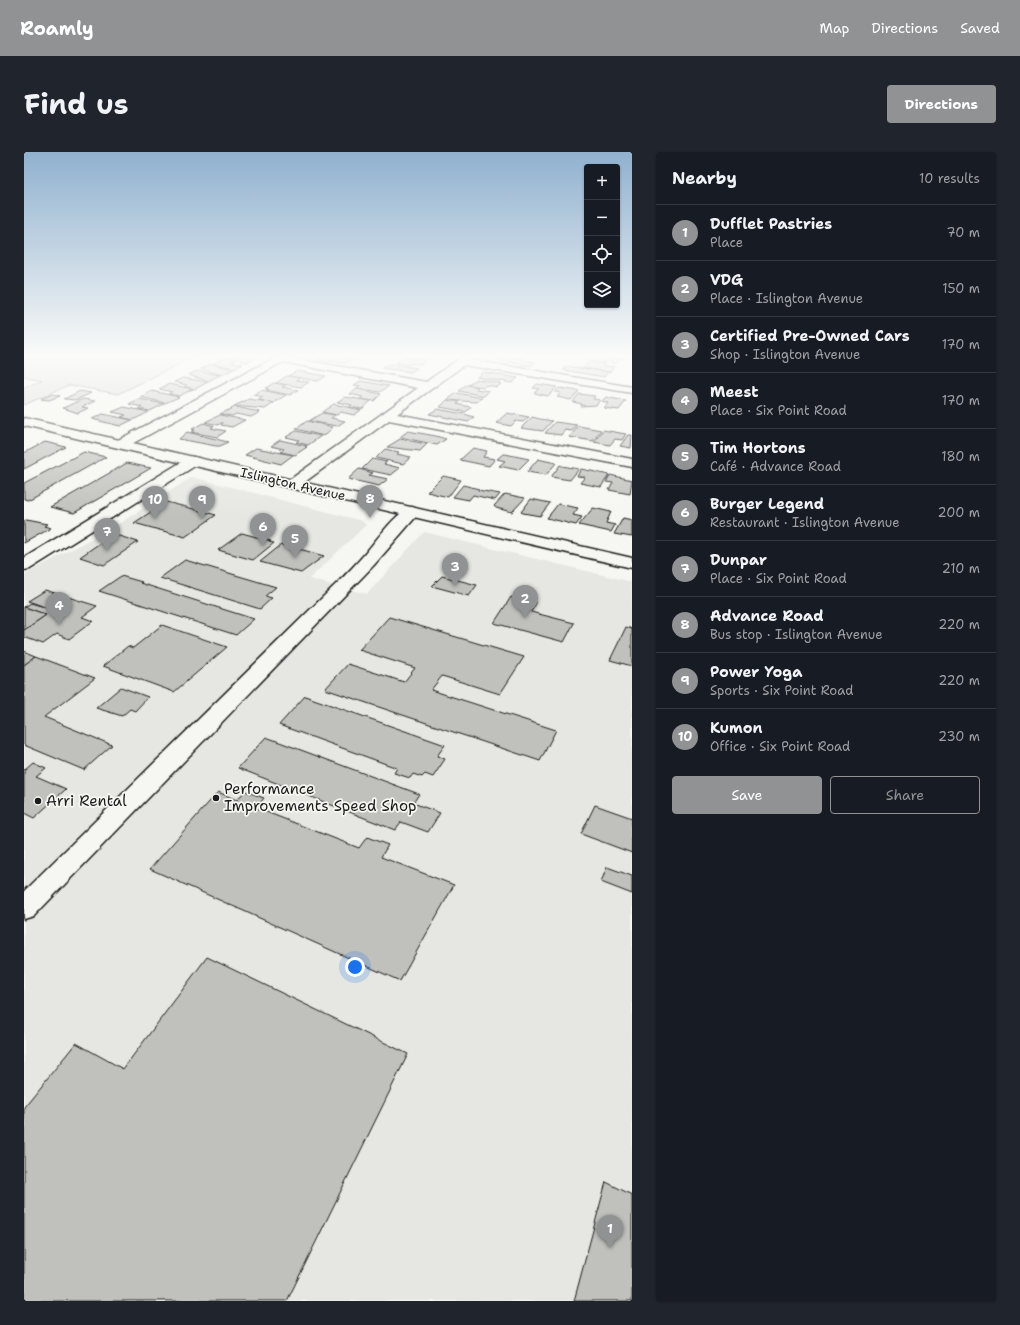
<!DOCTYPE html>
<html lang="en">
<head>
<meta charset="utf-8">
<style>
	body { margin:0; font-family:"Shantell Sans",sans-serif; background:#20242c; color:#f1f3f6 }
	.controls { position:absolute; right:12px; top:12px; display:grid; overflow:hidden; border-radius:4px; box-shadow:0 1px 3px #0004 }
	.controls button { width:36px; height:36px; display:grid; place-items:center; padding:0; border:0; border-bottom:1px solid #363941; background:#171b24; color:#f1f3f6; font:20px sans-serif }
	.you { position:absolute; left:331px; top:815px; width:14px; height:14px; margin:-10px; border:3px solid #fff; border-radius:50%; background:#1a73e8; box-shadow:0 0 0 6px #1a73e833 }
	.badge { display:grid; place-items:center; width:26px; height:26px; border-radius:50%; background:#919294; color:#fff; font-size:13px; font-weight:700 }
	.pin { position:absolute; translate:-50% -33px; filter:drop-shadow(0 1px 2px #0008) }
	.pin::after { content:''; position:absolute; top:21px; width:14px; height:12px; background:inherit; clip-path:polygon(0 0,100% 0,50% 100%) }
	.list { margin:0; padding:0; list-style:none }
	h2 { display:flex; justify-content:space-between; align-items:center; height:52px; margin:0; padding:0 16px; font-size:17px }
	h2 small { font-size:13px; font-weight:400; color:#9ea1a6 }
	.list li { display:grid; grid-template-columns:26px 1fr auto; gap:12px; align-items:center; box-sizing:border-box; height:56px; padding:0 16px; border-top:1px solid #363941 }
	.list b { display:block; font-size:15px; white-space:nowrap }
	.list p { margin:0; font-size:13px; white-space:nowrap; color:#9ea1a6 }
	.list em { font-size:13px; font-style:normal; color:#9ea1a6 }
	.actions { display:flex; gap:8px; padding:12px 16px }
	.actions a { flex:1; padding:9px 0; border:1px solid #919294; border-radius:4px; text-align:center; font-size:14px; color:#919294 }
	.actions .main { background:#919294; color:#fff }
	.icon { flex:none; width:22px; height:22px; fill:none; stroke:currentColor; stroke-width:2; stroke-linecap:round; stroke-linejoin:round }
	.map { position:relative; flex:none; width:608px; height:1149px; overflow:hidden; border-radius:4px }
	header { display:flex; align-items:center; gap:24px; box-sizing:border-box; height:56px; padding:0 20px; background:#919294; color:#fff }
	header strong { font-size:19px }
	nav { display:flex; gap:22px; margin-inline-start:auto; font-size:14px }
	.intro { display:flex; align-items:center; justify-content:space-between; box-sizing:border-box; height:96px; padding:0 24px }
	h1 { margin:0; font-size:28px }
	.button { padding:10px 18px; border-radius:4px; background:#919294; color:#fff; font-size:14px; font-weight:700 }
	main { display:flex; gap:24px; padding:0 24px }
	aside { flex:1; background:#171b24; border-radius:4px; box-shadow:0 1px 3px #0004 }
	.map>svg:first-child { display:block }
	.built { fill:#e6e6e2 }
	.green { fill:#d6d6d2; stroke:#797977 }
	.building { fill:#c0c0bd; stroke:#1c1c1c }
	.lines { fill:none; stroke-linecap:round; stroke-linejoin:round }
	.minor-casing { stroke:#1c1c1c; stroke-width:3 }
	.major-casing { stroke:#1c1c1c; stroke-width:3 }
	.minor { fill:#f6f6f2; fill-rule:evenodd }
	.major { fill:#f6f6f2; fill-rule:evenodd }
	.poi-dot { fill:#1c1c1c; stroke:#f6f6f2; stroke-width:1.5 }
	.labels { text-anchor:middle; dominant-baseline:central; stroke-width:3.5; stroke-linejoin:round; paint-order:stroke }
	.far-street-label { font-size:13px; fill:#1c1c1c; stroke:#f6f6f2 }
	.poi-label { font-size:15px; fill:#1c1c1c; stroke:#f6f6f2; text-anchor:start }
</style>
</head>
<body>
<header>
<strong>Roamly</strong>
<nav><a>Map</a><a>Directions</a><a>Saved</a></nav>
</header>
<div class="intro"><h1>Find us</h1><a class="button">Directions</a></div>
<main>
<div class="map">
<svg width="608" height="1149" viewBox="0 0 608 1149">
	<rect width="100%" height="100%" fill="#f6f6f2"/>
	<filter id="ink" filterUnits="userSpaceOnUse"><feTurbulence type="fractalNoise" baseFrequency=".025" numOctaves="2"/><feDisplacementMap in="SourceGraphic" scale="8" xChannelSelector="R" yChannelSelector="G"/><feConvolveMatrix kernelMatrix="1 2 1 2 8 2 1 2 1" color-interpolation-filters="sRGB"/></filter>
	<g filter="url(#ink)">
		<path class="built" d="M168 325 338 369 342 373 285 427 343 442 400 380 608 430V1149H0V423L98 370Z"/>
		<path class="green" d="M0 203H174L94 242 45 233 0 253V236L18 228 0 224Z"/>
		<g class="building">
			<path d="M206 203H231L234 204 223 210 204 204Z"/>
			<path d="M302 203H310L329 207 321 211 294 208Z"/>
			<path d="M387 203H413L409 206 401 205 397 207 384 205Z"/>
			<path d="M575 203H602L599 207Z"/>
			<path d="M480 204 502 207 501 208 511 210 507 214 474 208Z"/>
			<path d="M572 204 596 207 592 211 583 209 581 211 566 209Z"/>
			<path d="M381 205 403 208 397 212 388 211 385 213 372 211Z"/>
			<path d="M201 206 212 208 208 210 219 212 211 216 189 212Z"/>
			<path d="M565 210 580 212 579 214 590 215 586 220 559 216Z"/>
			<path d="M187 212 210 217 198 223 177 217Z"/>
			<path d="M365 212 393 216 387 220 358 216Z"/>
			<path d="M542 214 584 220 580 225 539 218Z"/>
			<path d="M173 219 196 223 184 229 164 223Z"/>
			<path d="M273 219 302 224 294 229 264 224Z"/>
			<path d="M459 220 494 226 488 231 453 225Z"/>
			<path d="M263 224 276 226 272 228 285 230 277 235 252 231Z"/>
			<path d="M159 226 184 230 171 237 160 235 163 233 150 230Z"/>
			<path d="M452 227 476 231 475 232H477L473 235 462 233 460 235 444 233Z"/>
			<path d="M336 229 365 234 356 240 338 237 333 236 336 234 330 233Z"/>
			<path d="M250 231 262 233 258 235 274 238 266 243 242 238 245 237 241 236Z"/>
			<path d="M145 232 169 237 155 244 144 242 148 240 135 237Z"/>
			<path d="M513 232 520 233 533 235 524 244 510 241 515 237 509 236Z"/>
			<path d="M442 233 454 235 452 237 465 239 460 244 435 239Z"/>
			<path d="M535 236 542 237 555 239 547 248 533 245 537 241 531 240Z"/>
			<path d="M333 237 357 242 350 249 336 247 339 245 326 242Z"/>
			<path d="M237 238 262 243 249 251 235 248 239 245 229 243Z"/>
			<path d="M56 239 67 241 52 248 40 247Z"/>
			<path d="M128 239 155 245 141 251 116 245Z"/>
			<path d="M433 241 458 246 453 250 423 248Z"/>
			<path d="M28 242 36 244 25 248 17 247Z"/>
			<path d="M555 242 571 244 569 247 576 248 572 253 557 254 558 252 549 250Z"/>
			<path d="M321 245 347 249 338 257 325 255 328 253 313 250Z"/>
			<path d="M582 245 601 249H602L595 258 580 256 584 251 578 249Z"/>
			<path d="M59 247 71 249 58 255 64 256 54 261 39 256Z"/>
			<path d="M115 247 140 252 126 259 114 257 118 255 105 252Z"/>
			<path d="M225 247 250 251 241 257 210 254Z"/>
			<path d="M423 248 436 250 433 252 447 255 442 260 416 255Z"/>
			<path d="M310 252 337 258 330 263 317 260 313 263 298 260Z"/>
			<path d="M100 255 125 260 109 268 97 265 102 263 88 260Z"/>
			<path d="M211 255 236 260 227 265 212 262 208 264 196 262Z"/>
			<path d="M413 257 440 262 450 265 444 270 405 262Z"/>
			<path d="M298 261 311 263 307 266 321 269 313 274 285 269Z"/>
			<path d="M483 261 505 265 499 270 492 269 487 274 472 271Z"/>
			<path d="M79 262 84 263 108 268 96 274 68 267Z"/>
			<path d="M196 263 221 268 208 275 197 273 199 271H197L194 273 181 270Z"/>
			<path d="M508 265 516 267 528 269 519 279 497 276Z"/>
			<path d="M283 269 309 275 300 284 272 277Z"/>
			<path d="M531 270 553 273 548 279 541 278 537 283 521 281Z"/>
			<path d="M179 271 190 274 187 276 202 279 193 285 167 280 171 278 168 277Z"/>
			<path d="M555 274 577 278 569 289 545 285Z"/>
			<path d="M579 278 602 282 598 288 591 287 586 293 570 290Z"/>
			<path d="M272 279 297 284 284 293 272 290 275 288 262 285Z"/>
			<path d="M384 279 412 284 422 287 413 293 376 285Z"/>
			<path d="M163 280 204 290 196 294H192L155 287Z"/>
			<path d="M604 283H608L607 296 596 294Z"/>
			<path d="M376 287 403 292 396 299 363 295Z"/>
			<path d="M256 288 283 294 281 295H283L271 303 257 300 260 297 247 294Z"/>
			<path d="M21 290 42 295 0 317V301Z"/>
			<path d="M232 296 269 303 257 312 221 303Z"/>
			<path d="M449 296 463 299 459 305 471 307 465 314 436 308Z"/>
			<path d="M361 297 375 300 373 302 387 305 379 312 352 306Z"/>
			<path d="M60 300 82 305 4 348 0 347V331Z"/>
			<path d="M479 302H481L505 307 494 318 475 314 481 309 473 307Z"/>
			<path d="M348 307 363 310 360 312 376 316 367 323 338 317Z"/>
			<path d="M514 307 518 308 532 311 522 323 503 320Z"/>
			<path d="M103 311 127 316 50 361 26 355Z"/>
			<path d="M536 313 538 314 555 317 546 328 527 325Z"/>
			<path d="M335 317 349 321 345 323 364 327 355 334 324 327Z"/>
			<path d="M557 317 567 319 585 323 577 335 556 331 561 325 553 324Z"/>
			<path d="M586 323 608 328 606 342 585 338 589 331 582 330Z"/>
			<path d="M419 324 437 328 424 345 403 340Z"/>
			<path d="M439 333 455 337 454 338 476 342 471 348 449 343 445 348 429 345Z"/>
			<path d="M481 342 501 346 488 360 472 356 470 354Z"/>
			<path d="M507 347 526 351 516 364 499 361 497 360Z"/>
			<path d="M142 350 166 356 192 363 161 385 110 371Z"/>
			<path d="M534 352 554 356 549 363 558 365 552 373 523 366Z"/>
			<path d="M569 356 587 360 582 371 591 373 587 380 555 373Z"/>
			<path d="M599 366 608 368V385L590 382Z"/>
			<path d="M2 368 23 372 20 374 27 376 0 391V369Z"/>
			<path d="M218 381 247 389 245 390 250 391 229 408 194 398Z"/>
			<path d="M92 383 114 390 80 413 56 405 86 384Z"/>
			<path d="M257 393 272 396 300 404 277 421 236 410Z"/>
			<path d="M161 408 252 435 241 444 248 446 236 457 136 426Z"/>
			<path d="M97 424 118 430 116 431 230 467 212 483 75 439Z"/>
			<path d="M418 424 453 433 445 444 408 434Z"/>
			<path d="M21 438 47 446 29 458 3 449Z"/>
			<path d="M487 445 512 451 507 460 550 471 540 490 470 471Z"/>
			<path d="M47 446 73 454 58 465 69 469 45 487 33 482 19 492 0 485V478L22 463 0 455 6 451 29 458Z"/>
			<path d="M0 455 22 463 0 478Z"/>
			<path d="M365 465 500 505 476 542 418 524 407 538 532 578 516 609 301 537 324 512 380 530 391 516 335 498Z"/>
			<path d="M138 473 203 495 150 540 79 514 104 494 109 496Z"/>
			<path d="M602 475 608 477V514L586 508Z"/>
			<path d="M0 499 12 504 0 513Z"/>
			<path d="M12 504 71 526 20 565 88 593 60 618 0 593V513Z"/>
			<path d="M97 535 124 545 111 559 106 557 98 564 72 556Z"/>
			<path d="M281 544 421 593 413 604 421 607 409 625 401 622 398 625 389 622 386 626 370 621 373 616 255 573Z"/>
			<path d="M242 585 395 642 389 651 416 661 404 680 377 670 371 678 214 616Z"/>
			<path d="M9 610 22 616 12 624 42 637 10 666 0 661V618Z"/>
			<path d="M221 639 240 646 232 656 335 696 343 685 364 693 357 705 430 733 376 829 126 717 194 640 213 648Z"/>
			<path d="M571 653 608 666V701L557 682Z"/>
			<path d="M583 715 608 724V742L577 730Z"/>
			<path d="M183 805 384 902 263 1149H0V955L52 891 99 917Z"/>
			<path d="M582 1030 608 1043V1149H550Z"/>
		</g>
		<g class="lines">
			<g class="minor-casing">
				<g id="minor">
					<path d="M256 203H270L268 206 402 230 440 203H452L447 208 608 235V241L440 213 373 262 608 307V315L365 268 274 335H264L262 332 264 329 394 236 259 210 102 295H92L90 292 92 289Z"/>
					<path d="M169 305 174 306 176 309 174 312 6 417 0 418V406L164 306Z"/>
					<path d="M388 355 393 357 396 360 350 413 10 764 0 767V739L302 442C314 430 327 418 338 405 351 391 371 360 388 355Z"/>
				</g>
			</g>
			<g class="major-casing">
				<path id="major" d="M0 266 608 406V416L0 274Z"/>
			</g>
			<use href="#minor" class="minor"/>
			<use href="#major" class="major"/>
		</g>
	</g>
	<linearGradient id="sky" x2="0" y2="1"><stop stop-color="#90b1cf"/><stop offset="0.56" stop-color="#fbfbf9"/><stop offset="1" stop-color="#fbfbf9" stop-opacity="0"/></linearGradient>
	<rect width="608" height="364" fill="url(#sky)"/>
	<g class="poi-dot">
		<circle cx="192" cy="646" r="4"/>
		<circle cx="14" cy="649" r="4"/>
	</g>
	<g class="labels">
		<g class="far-street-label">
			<text transform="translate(269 332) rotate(13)">Islington Avenue</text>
		</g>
		<g class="poi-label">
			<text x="200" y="637">Performance<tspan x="200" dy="17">Improvements Speed Shop</tspan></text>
			<text x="22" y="649">Arri Rental</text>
		</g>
	</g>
</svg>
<div class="controls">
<button>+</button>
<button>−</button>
<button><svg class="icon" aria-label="locate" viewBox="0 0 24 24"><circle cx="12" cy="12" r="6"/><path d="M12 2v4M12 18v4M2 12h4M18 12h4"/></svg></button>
<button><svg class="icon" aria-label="layers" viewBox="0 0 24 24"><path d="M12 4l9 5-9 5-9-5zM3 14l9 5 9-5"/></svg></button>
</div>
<div class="you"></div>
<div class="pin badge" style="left:586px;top:1096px">1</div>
<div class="pin badge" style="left:501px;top:466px">2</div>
<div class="pin badge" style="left:431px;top:434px">3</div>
<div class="pin badge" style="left:35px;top:473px">4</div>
<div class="pin badge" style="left:271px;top:406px">5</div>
<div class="pin badge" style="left:239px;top:394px">6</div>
<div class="pin badge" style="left:83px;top:399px">7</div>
<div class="pin badge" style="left:346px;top:366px">8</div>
<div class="pin badge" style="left:178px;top:367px">9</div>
<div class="pin badge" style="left:131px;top:367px">10</div>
</div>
<aside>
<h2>Nearby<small>10 results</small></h2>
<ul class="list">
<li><span class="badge">1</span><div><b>Dufflet Pastries</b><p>Place</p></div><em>70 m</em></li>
<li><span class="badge">2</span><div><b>VDG</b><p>Place · Islington Avenue</p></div><em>150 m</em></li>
<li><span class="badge">3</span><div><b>Certified Pre-Owned Cars</b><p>Shop · Islington Avenue</p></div><em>170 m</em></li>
<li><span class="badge">4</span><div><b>Meest</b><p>Place · Six Point Road</p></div><em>170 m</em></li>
<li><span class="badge">5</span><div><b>Tim Hortons</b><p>Café · Advance Road</p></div><em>180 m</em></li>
<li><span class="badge">6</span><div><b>Burger Legend</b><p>Restaurant · Islington Avenue</p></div><em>200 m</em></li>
<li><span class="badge">7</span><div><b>Dunpar</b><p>Place · Six Point Road</p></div><em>210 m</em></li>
<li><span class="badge">8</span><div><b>Advance Road</b><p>Bus stop · Islington Avenue</p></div><em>220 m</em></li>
<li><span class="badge">9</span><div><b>Power Yoga</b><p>Sports · Six Point Road</p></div><em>220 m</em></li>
<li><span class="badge">10</span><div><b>Kumon</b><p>Office · Six Point Road</p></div><em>230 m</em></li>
</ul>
<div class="actions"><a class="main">Save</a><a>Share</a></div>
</aside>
</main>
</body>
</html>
